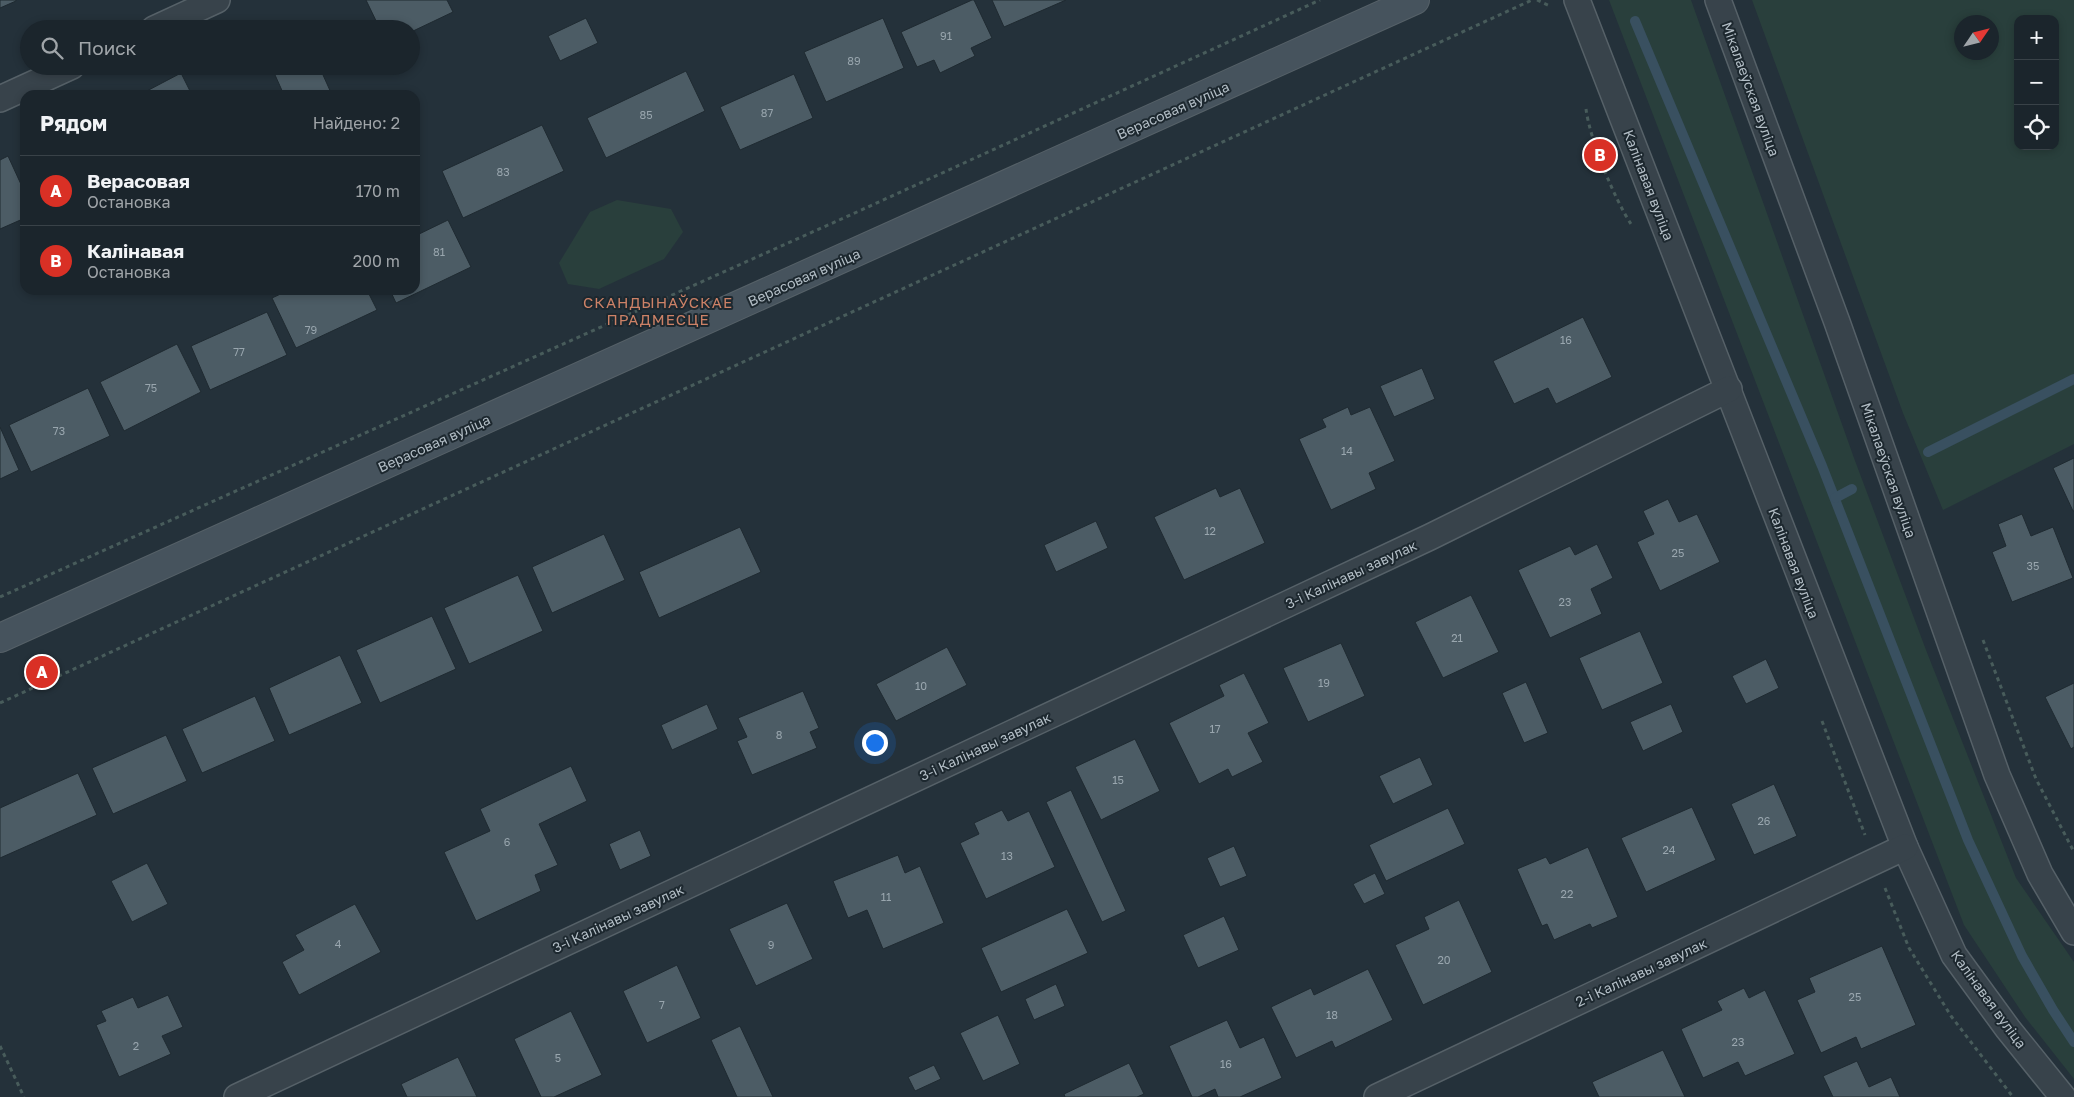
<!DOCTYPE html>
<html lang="ru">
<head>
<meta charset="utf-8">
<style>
	body { margin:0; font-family:"Golos Text",sans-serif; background:#283138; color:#f1f3f6 }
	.controls { position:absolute; right:15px; top:15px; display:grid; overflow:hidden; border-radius:10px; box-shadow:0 2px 8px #0003 }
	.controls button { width:45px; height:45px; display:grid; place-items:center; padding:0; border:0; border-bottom:1px solid #394248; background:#1b252c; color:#f1f3f6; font:25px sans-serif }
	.compass { position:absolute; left:1954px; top:15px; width:45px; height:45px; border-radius:50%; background:#1b252c; box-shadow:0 2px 8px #0003; rotate:55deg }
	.you { position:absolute; left:874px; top:742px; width:18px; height:18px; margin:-12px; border:4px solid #fff; border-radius:50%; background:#1a73e8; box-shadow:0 0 0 8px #1a73e833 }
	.badge { display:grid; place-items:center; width:32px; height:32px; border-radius:50%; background:#d93025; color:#fff; font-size:16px; font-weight:700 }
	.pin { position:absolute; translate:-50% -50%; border:2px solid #fff; box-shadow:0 1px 5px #0006 }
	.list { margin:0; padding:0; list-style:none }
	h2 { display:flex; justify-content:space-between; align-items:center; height:65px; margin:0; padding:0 20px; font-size:21px }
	h2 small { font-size:16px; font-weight:400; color:#a0a5a9 }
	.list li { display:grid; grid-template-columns:32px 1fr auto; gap:15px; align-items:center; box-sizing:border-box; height:70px; padding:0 20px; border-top:1px solid #394248 }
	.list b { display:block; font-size:19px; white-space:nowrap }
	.list p { margin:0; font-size:16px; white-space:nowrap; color:#a0a5a9 }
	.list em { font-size:16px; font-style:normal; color:#a0a5a9 }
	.icon { flex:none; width:28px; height:28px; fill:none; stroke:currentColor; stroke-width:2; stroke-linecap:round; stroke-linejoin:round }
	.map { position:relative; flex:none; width:2074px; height:1097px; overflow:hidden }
	.search { position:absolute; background:#1b252c; box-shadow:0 2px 8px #0003; left:20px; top:20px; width:400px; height:55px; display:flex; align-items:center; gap:12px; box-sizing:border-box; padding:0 18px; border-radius:28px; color:#a0a5a9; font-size:19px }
	.panel { position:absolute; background:#1b252c; box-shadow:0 2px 8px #0003; left:20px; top:90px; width:400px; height:205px; border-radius:15px }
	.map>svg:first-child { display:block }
	.green { fill:#293f3c; fill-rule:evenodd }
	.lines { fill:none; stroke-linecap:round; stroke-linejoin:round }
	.stream { stroke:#395060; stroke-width:10 }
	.building { fill:#4c5c65; stroke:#1f2a31 }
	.street-casing { stroke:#566168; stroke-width:28 }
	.secondary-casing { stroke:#566168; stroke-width:30 }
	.path { stroke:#485c5b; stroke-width:3; stroke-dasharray:4 4; stroke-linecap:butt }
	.street { stroke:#38434b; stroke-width:25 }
	.secondary { stroke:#46535d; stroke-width:28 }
	.labels { text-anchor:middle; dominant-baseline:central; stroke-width:4; stroke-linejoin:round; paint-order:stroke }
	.number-label { font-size:11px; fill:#99a6ae }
	.street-label { font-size:14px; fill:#b3bec6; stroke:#1d282f }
	.neighbourhood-label { font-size:15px; letter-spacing:1px; fill:#cd8267; stroke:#1d282f }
</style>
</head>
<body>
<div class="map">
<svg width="2074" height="1097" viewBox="0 0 2074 1097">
	<rect width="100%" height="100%" fill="#24313a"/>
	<g class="green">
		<path d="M1609 0H1691L1854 458 1926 650 2016 878 2074 962V1079L2025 1017 1964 925Z"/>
		<path d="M1752 0H2074V444L1943 510 1903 413ZM2018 19H2055V146H2018ZM1992 22V52H1962V22Z"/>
		<path d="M617 200 671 209 683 232 664 259 599 289 568 284 559 263 590 212Z"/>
	</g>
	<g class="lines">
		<g class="stream">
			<path d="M1635 21 1822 466 1968 840 2022 956 2053 1010 2074 1042"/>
			<path d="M1928 452 2074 379"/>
			<path d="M1835 498 1852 489"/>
		</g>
	</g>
	<g class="building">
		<path d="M0 0H16V1L0 8Z"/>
		<path d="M366 0H447L453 12 411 32V29H380Z"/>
		<path d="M972 0H974L992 38 971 48 975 56 940 73 934 60 917 67 901 32Z"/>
		<path d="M992 0H1066L1004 27Z"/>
		<path d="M586 18 598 43 560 61 548 36Z"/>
		<path d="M883 18 904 68 826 102 804 52Z"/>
		<path d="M271 66H319L332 95H284Z"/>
		<path d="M686 71 705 111 606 158 587 118Z"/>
		<path d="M181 73 192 95H144L143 93Z"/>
		<path d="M794 74 813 118 740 150 720 107Z"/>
		<path d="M542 125 564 171 463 218 442 171Z"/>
		<path d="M8 156 25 193V218L0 229V160Z"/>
		<path d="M448 220 471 267 396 303 390 290H415V236Z"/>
		<path d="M289 290H367L377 310 296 348 272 298Z"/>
		<path d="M267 312 287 355 210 390 191 346Z"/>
		<path d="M1583 317 1612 377 1556 404 1548 388 1514 404 1493 361Z"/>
		<path d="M177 344 201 392 124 431 100 382Z"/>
		<path d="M1422 368 1435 399 1394 417 1380 386Z"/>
		<path d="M88 388 110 436 31 472 9 425Z"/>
		<path d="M1348 407 1351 415 1370 407 1395 461 1369 473 1376 489 1331 510 1299 439 1326 427 1322 419Z"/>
		<path d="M0 427 19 470 0 479Z"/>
		<path d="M2074 458V511H2073L2053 468Z"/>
		<path d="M1216 488 1220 497 1240 488 1265 543 1184 580 1154 517Z"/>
		<path d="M1668 499 1679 522 1697 514 1720 562 1660 591 1637 542 1654 534 1643 511Z"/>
		<path d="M2022 514 2031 536 2053 527 2073 578 2012 602 1992 552 2006 546 1998 524Z"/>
		<path d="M1096 521 1108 548 1056 572 1044 545Z"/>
		<path d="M740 527 761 572 659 618 639 572Z"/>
		<path d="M604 534 625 580 552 613 532 567Z"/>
		<path d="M1597 544 1613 578 1591 589 1602 614 1550 638 1518 570 1570 546 1575 555Z"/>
		<path d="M518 575 543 631 469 664 444 608Z"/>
		<path d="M1471 595 1499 652 1443 678 1415 622Z"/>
		<path d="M432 616 456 669 380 703 356 650Z"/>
		<path d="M1640 631 1663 683 1602 710 1579 658Z"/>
		<path d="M1341 643 1365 696 1308 722 1283 668Z"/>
		<path d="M947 647 967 685 896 721 876 684Z"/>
		<path d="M340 655 362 703 289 735 269 688Z"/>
		<path d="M1766 659 1779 688 1746 704 1732 676Z"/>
		<path d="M1244 673 1269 723 1248 733 1263 762 1232 777 1228 769 1199 784 1169 723 1224 696 1219 685Z"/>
		<path d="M1526 682 1548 733 1524 743 1502 693Z"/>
		<path d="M2074 683V747L2071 749 2045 697Z"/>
		<path d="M803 691 819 728 810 732 817 748 752 775 737 741 747 737 738 718Z"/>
		<path d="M255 696 275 741 202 773 182 729Z"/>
		<path d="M707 704 718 729 672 750 661 725Z"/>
		<path d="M1671 704 1683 732 1643 751 1630 722Z"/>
		<path d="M166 735 187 781 113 814 92 768Z"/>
		<path d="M1135 739 1160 791 1101 820 1075 767Z"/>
		<path d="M1420 757 1433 785 1393 804 1379 776Z"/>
		<path d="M571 766 587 801 539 824 558 865 535 875 541 891 476 921 444 852 490 831 480 809Z"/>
		<path d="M78 773 97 815 0 858V808Z"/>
		<path d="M1774 784 1797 836 1754 855 1731 804Z"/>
		<path d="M1071 790 1126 911 1102 922 1046 802Z"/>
		<path d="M1692 807 1716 860 1646 892 1621 838Z"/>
		<path d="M1448 808 1465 844 1386 881 1369 845Z"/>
		<path d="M1002 810 1008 821 1029 811 1055 867 986 899 960 843 979 834 974 823Z"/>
		<path d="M640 830 651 856 620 870 609 844Z"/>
		<path d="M1234 846 1247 876 1220 887 1207 858Z"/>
		<path d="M1588 847 1618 917 1592 928 1590 924 1554 940 1547 924 1542 926 1517 869 1546 857 1550 864Z"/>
		<path d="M898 855 905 873 920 866 944 923 883 949 867 910 848 918 833 881Z"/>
		<path d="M147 863 168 904 132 922 111 881Z"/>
		<path d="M1375 873 1385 894 1364 904 1353 884Z"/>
		<path d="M1459 900 1492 972 1423 1005 1395 945 1429 929 1424 917Z"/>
		<path d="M787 903 813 959 756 986 729 929Z"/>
		<path d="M355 904 381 952 299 995 282 962 304 950 295 935Z"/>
		<path d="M1067 909 1088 953 1001 992 981 948Z"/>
		<path d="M1224 916 1239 950 1198 968 1183 935Z"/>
		<path d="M1882 946 1916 1025 1861 1049 1856 1037 1821 1053 1797 1000 1815 992 1809 978Z"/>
		<path d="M677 965 701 1018 647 1043 623 991Z"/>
		<path d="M1368 969 1393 1020 1335 1048 1332 1041 1296 1058 1271 1007 1311 988 1314 995Z"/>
		<path d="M1056 984 1065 1006 1034 1020 1025 999Z"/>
		<path d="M1744 988 1749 998 1765 990 1795 1054 1745 1076 1738 1062 1703 1078 1681 1029 1722 1010 1717 1001Z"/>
		<path d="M168 995 183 1027 162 1036 171 1054 119 1077 96 1025 106 1021 101 1011 133 997 138 1008Z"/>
		<path d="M571 1011 602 1075 554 1097H541L514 1039Z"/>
		<path d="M998 1015 1020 1064 983 1081 960 1033Z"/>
		<path d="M1227 1020 1240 1048 1264 1037 1282 1078 1240 1097H1218L1215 1089 1198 1097H1192L1169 1046Z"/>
		<path d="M740 1026 773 1097H737L711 1040Z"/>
		<path d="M1663 1050 1685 1097H1599L1592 1082Z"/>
		<path d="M458 1057 477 1097H407L401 1084Z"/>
		<path d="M1857 1061 1869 1087 1891 1077 1900 1097H1833L1823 1076Z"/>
		<path d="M1129 1063 1144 1094 1137 1097H1065L1064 1094Z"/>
		<path d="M934 1065 941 1079 915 1091 908 1077Z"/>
	</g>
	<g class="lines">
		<g class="street-casing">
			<g id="street">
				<path d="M1577 0 1905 847 1954 955 2008 1029 2063 1097"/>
				<path d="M1718 0 1837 322 1997 775 2040 874 2074 932"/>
				<path d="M154 29 217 0"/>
				<path d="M0 99 72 66"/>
				<path d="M237 1097 1430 537 1729 389"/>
				<path d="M1377 1097 1905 847"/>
			</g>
		</g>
		<g class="secondary-casing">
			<path id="secondary" d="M0 638 1415 0"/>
		</g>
		<g class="path">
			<path d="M1537 0 1550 6"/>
			<path d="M1586 109C1590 140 1614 198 1631 224"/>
			<path d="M0 597 857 212 1320 0"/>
			<path d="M1983 640 2036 779 2074 852"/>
			<path d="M35 656 46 682"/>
			<path d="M0 703 1532 0"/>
			<path d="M1822 721 1865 835"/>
			<path d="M1885 888 1909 948 1951 1016 2013 1097"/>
			<path d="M0 1046 24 1097"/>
		</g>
		<use href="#street" class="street"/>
		<use href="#secondary" class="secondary"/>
	</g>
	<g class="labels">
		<g class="number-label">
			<text x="946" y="35">91</text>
			<text x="854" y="60">89</text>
			<text x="767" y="112">87</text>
			<text x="646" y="114">85</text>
			<text x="503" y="171">83</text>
			<text x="439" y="251">81</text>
			<text x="311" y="329">79</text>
			<text x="1566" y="339">16</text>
			<text x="239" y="351">77</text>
			<text x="151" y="387">75</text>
			<text x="59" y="430">73</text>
			<text x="1347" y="450">14</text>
			<text x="1210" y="530">12</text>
			<text x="1678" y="552">25</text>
			<text x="2033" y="565">35</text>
			<text x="1565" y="601">23</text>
			<text x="1457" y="637">21</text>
			<text x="1324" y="682">19</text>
			<text x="921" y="685">10</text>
			<text x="1215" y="728">17</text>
			<text x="779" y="734">8</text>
			<text x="1118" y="779">15</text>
			<text x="1764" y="820">26</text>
			<text x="507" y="841">6</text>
			<text x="1669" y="849">24</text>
			<text x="1007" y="855">13</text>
			<text x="1567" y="893">22</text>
			<text x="886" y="896">11</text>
			<text x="338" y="943">4</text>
			<text x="771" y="944">9</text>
			<text x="1444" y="959">20</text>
			<text x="1855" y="996">25</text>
			<text x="662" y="1004">7</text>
			<text x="1332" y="1014">18</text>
			<text x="1738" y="1041">23</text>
			<text x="136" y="1045">2</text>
			<text x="558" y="1057">5</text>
			<text x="1226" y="1063">16</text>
		</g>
		<g class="street-label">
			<text transform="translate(1751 89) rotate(70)">Мікалаеўская вуліца</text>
			<text transform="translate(1173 110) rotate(-24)">Верасовая вуліца</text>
			<text transform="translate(1649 185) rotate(69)">Калінавая вуліца</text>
			<text transform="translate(804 277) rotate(-24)">Верасовая вуліца</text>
			<text transform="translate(434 443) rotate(-24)">Верасовая вуліца</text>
			<text transform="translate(1889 470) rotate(71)">Мікалаеўская вуліца</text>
			<text transform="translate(1794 563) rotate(69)">Калінавая вуліца</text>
			<text transform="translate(1351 574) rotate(-25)">3-і Калінавы завулак</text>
			<text transform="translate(985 746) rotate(-25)">3-і Калінавы завулак</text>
			<text transform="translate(618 918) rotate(-25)">3-і Калінавы завулак</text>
			<text transform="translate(1641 972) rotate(-25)">2-і Калінавы завулак</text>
			<text transform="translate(1989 999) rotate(54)">Калінавая вуліца</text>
		</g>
		<g class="neighbourhood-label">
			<text x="658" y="302">СКАНДЫНАЎСКАЕ<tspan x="658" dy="17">ПРАДМЕСЦЕ</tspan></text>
		</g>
	</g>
</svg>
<div class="controls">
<button>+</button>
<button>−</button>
<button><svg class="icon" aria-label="locate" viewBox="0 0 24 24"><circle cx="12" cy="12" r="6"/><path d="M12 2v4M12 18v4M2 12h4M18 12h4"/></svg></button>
</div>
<svg class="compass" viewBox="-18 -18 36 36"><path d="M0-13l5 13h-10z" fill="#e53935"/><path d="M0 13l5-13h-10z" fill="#a0a5a9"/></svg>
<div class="you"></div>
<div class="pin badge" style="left:42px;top:672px">A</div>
<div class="pin badge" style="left:1600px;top:155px">B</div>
<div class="search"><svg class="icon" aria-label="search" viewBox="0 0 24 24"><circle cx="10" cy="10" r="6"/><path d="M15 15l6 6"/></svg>Поиск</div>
<section class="panel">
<h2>Рядом<small>Найдено: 2</small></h2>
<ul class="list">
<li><span class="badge">A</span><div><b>Верасовая</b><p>Остановка</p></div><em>170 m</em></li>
<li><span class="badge">B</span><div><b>Калінавая</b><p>Остановка</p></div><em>200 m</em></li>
</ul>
</section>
</div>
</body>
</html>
